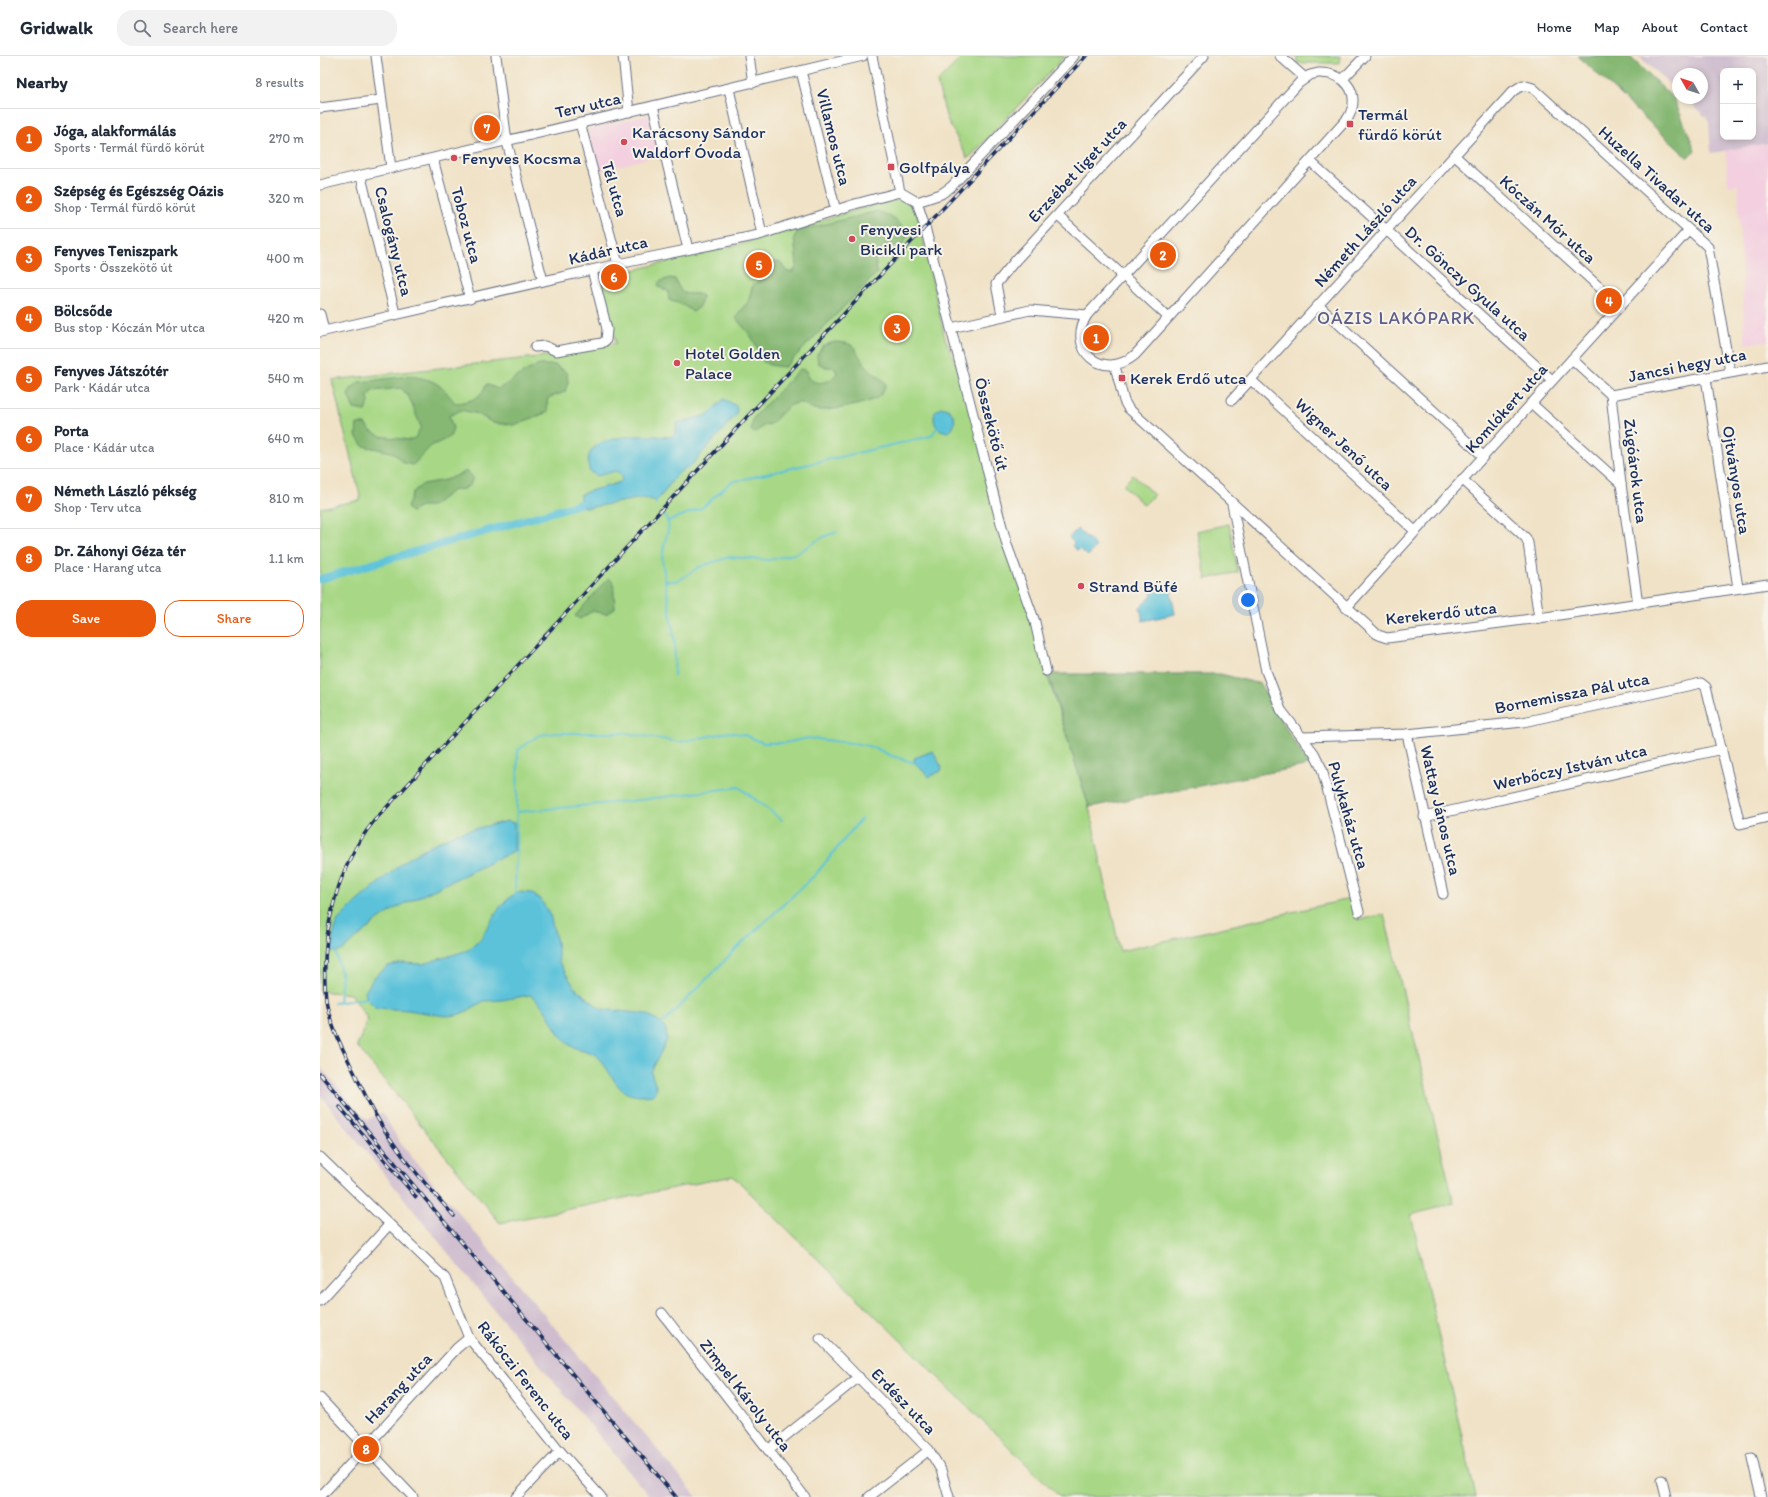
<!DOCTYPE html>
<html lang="en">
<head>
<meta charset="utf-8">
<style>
	body { margin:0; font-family:Itim,sans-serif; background:#f2f2f3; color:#1f2937 }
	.controls { position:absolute; right:12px; top:12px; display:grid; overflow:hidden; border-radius:8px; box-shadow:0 2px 6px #0003 }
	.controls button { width:36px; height:36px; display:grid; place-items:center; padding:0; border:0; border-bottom:1px solid #e0e1e3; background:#fff; color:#1f2937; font:20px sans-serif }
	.compass { position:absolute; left:1352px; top:12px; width:36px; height:36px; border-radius:50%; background:#fff; box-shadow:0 2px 6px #0003; rotate:309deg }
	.you { position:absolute; left:928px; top:544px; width:14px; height:14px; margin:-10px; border:3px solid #fff; border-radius:50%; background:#1a73e8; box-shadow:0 0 0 6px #1a73e833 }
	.badge { display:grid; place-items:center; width:26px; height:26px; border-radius:50%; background:#ea580c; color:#fff; font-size:13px; font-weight:700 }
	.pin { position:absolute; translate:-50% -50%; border:2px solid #fff; box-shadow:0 1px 4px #0006 }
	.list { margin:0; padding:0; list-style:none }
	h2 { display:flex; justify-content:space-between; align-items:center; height:52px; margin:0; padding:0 16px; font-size:17px }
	h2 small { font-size:13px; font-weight:400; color:#747a83 }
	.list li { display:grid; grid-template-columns:26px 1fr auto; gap:12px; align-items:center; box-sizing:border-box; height:60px; padding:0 16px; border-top:1px solid #e0e1e3 }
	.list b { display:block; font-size:15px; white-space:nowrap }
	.list p { margin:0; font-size:13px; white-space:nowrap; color:#747a83 }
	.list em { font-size:13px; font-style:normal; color:#747a83 }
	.actions { display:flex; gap:8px; padding:12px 16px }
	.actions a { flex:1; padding:9px 0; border:1px solid #ea580c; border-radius:16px; text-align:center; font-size:14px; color:#ea580c }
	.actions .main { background:#ea580c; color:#fff }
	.icon { flex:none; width:22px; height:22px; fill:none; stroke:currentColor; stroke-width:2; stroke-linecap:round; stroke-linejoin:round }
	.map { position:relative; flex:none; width:1448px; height:1441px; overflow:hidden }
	header { display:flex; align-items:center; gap:24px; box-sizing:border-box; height:56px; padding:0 20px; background:#fff; border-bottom:1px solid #e0e1e3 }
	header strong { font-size:19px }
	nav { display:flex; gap:22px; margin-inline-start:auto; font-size:14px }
	.search { width:280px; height:36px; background:#f2f2f3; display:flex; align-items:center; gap:10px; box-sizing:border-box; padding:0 14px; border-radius:16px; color:#747a83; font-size:15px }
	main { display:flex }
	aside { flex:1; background:#fff }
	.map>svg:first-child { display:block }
	.built { fill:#f3cfe0 }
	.industrial { fill:#cfbdcf; fill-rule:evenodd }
	.green { fill:#a8d886; stroke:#628472 }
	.forest { fill:#86b873; stroke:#507468 }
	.water { fill:#5cc2da; stroke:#3c789c }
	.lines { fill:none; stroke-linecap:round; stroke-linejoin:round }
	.stream { stroke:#5cc2da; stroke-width:2 }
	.canal { stroke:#5cc2da; stroke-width:8 }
	.minor-casing { stroke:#666e82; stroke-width:11 }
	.minor { stroke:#fff; stroke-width:9 }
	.rail-casing { stroke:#1b2f5e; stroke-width:3.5 }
	.rail { stroke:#f7f3e8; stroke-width:2; stroke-dasharray:6; stroke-linecap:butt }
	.poi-dot { fill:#d1495b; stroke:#f7f3e8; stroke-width:1.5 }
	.labels { text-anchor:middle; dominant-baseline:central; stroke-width:4; stroke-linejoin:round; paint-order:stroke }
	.street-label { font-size:17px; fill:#1b2f5e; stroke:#f7f3e8 }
	.poi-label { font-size:17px; fill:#1b2f5e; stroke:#f7f3e8; text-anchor:start }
	.neighbourhood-label { font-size:18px; letter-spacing:1px; fill:#5d5e8a; stroke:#f7f3e8 }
</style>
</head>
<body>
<header>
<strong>Gridwalk</strong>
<div class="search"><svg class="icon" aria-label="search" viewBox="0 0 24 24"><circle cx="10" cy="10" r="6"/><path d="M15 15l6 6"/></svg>Search here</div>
<nav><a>Home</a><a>Map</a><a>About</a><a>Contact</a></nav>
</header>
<main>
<aside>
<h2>Nearby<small>8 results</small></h2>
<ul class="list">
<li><span class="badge">1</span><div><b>Jóga, alakformálás</b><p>Sports · Termál fürdő körút</p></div><em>270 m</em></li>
<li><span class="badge">2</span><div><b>Szépség és Egészség Oázis</b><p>Shop · Termál fürdő körút</p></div><em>320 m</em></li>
<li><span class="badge">3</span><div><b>Fenyves Teniszpark</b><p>Sports · Összekötő út</p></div><em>400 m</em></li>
<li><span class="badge">4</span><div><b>Bölcsőde</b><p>Bus stop · Kóczán Mór utca</p></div><em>420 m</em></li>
<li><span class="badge">5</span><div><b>Fenyves Játszótér</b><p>Park · Kádár utca</p></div><em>540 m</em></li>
<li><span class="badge">6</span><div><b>Porta</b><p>Place · Kádár utca</p></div><em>640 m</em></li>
<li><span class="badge">7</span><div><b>Németh László pékség</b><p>Shop · Terv utca</p></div><em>810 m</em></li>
<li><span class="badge">8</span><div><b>Dr. Záhonyi Géza tér</b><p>Place · Harang utca</p></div><em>1.1 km</em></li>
</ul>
<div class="actions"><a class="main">Save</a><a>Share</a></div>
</aside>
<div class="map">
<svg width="1448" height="1441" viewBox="0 0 1448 1441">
	<rect width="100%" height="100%" fill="#f7f3e8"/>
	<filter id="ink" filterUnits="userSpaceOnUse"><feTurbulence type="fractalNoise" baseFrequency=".025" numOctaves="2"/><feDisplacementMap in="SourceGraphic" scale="8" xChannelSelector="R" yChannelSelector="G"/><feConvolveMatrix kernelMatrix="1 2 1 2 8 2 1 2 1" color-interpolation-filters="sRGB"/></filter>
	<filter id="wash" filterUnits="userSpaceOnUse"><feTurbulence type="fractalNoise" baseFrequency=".012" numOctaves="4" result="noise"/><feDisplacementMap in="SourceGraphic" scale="16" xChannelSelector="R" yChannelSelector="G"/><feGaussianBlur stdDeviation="0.9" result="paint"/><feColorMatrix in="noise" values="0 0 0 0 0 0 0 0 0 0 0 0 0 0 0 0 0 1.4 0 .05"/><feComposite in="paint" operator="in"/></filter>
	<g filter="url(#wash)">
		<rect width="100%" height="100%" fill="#f0e2c6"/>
		<g class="built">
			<path d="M328 59 339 99 280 115 268 73Z"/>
			<path d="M1448 87V285L1425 288 1418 129 1408 130 1406 94Z"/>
		</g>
		<g class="industrial">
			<path d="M1319 0H1448V87L1391 97 1389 67 1386 61 1365 42H1382V18H1358V36ZM1403 15H1433V81H1403Z"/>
			<path d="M0 1011 47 1064 62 1056 81 1088 115 1129 377 1441H330L171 1250 0 1039Z"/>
		</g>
		<g class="green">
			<path d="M643 0H745L648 103 627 63 617 26Z"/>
			<path d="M977 0H1020L1019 7H977Z"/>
			<path d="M574 143C585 144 591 147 597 157L625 282 648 334 726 615 769 751 800 895 1034 842 1039 864 1064 858 1134 1147 1091 1159 1156 1441H740L413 1120 180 1167 37 990 48 963 31 938 0 935V452L41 444 12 324 244 298 296 287 280 222 414 190Z"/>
			<path d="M813 419 834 439 824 449 803 429Z"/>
			<path d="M909 468 918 516 886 523 877 475Z"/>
		</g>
		<g class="forest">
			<path d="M1258 0H1309L1354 43 1375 94 1368 102Z"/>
			<path d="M558 155C574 162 582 165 587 182L581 190H564L555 202 557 217 465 311C432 308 446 303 432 282 428 275 421 269 416 262 419 255 422 253 427 247 430 244 430 237 432 232 434 227 437 227 441 223 449 216 443 205 460 206L467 216H473L477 210 474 181 478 175Z"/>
			<path d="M350 222 355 223C357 227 359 232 361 235 367 241 376 235 382 240 382 247 379 252 373 256L363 249 349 244 348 235 338 231 339 226Z"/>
			<path d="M514 286C538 287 532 291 544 307 550 315 559 320 566 327 565 333 562 338 557 342 546 348 505 357 494 353 487 351 485 346 477 347 467 348 458 362 451 368L445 369 435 377 431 374 433 362 480 313 487 315 488 322C498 330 509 327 517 317L514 311H506L498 307 497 299 503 290Z"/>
			<path d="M220 309H235L247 317 248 326 245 336 228 342 227 349 228 356 194 369 173 367 158 358 141 354 129 360 133 372 130 381 111 390 93 409 84 407 72 396 43 390 36 380 37 368H45L51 375 60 380 89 384 95 382 101 371 89 341 81 332 52 335 48 341 49 347 45 355 34 353 28 339 31 333 39 326 90 320C115 324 120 327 135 347 150 346 161 343 166 328L178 333C193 325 204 314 220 309Z"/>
			<path d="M147 415 153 421 150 429 143 433 132 435 112 450H102L91 456 87 452 93 436 103 428 126 424Z"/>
			<path d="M288 522 293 525 295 552 286 558 272 555 260 563 255 560Z"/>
			<path d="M728 618H900L941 628 957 658 989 709 769 751Z"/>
		</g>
		<g class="water">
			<path d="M404 343 416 350 417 355 415 360 369 412H365C352 421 347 435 336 445L323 442 267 452 260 448V439C270 433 299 429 302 424V420L296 415 277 420 270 416C255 375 327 379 350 381L356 376 357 367 387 359Z"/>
			<path d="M621 351C635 353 639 368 629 376 616 375 611 366 616 354Z"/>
			<path d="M757 473 776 490 768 500 760 493 758 495 752 490 754 487 749 482Z"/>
			<path d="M850 530 855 558 823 565 820 551 832 540 831 533Z"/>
			<path d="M613 695 622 712 621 715 609 721 595 707 594 702Z"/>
			<path d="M188 765 194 767V795L76 852 57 865 23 894 16 897 12 895 13 879 18 864 36 846 87 803 109 790 137 777Z"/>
			<path d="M199 836 212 837 221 844 230 859 237 886 239 906 255 932 281 953 327 958 337 964 346 973 347 984 331 1016 337 1033 333 1039C292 1045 298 1019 275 999 267 993 252 994 245 985 230 969 230 953 210 939L182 944 164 945 147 955 137 959 125 960 88 954 56 952 46 942 45 936 54 921 68 910 83 907 103 908 148 894 160 884 179 852 190 841Z"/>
		</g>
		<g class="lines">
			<g class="stream">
				<path d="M336 448V445"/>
				<path d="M344 459C353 470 346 478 344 490 343 494 343 499 342 503L355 589 354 620"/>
				<path d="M348 465 382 452 411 426 611 380 617 372"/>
				<path d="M345 525H358L379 511 409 501 449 504 477 497 505 480 517 476"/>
				<path d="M197 756 312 745 419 731 462 764"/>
				<path d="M195 839 198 694 219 679 237 677H305L360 686 409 676 425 679 443 687H465L488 682 539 688 556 692 569 699 595 707"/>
				<path d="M16 897 22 921 19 946"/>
				<path d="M14 947 48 942"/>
				<path d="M339 968 344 966 416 893 496 818 541 763"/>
			</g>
			<path class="canal" d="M0 523 260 448"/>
		</g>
	</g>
	<g filter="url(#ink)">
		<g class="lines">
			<g class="minor-casing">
				<g id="minor">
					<path d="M56 0 71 112"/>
					<path d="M176 0 187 86 223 225"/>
					<path d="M303 0 309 56"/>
					<path d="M429 0 433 27"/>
					<path d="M552 0 580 136"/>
					<path d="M960 0 985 22"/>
					<path d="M481 15 516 155"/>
					<path d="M998 17C1025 16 1042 37 1028 62L815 299C782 326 746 293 767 259L979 27 990 19Z"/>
					<path d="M1023 23 1045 0"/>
					<path d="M409 33 442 178"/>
					<path d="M333 50 368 193"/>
					<path d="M0 52 61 44"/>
					<path d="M260 67 298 208"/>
					<path d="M1135 100 1300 250"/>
					<path d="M113 103 150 243"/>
					<path d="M990 105 1232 324"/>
					<path d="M41 121 75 257"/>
					<path d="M0 129 543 0"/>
					<path d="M580 136 597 146 605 171 678 456 687 489 715 566 726 615"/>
					<path d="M597 146 621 138 631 131 754 0"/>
					<path d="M738 160 848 261"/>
					<path d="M999 250 1163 400"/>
					<path d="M0 258 4 274"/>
					<path d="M682 259 676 228 695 205 884 0"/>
					<path d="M631 272 710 254 767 259"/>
					<path d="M0 276 298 208 439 179 535 148 580 136"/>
					<path d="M215 291 225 290 236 295 282 287 286 284 287 273 272 214"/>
					<path d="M1252 303 1291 339 1301 428 1318 548"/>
					<path d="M795 310 804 345 808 352 1058 579 1067 582 1219 562 1448 528"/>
					<path d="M1386 322 1418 532"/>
					<path d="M931 324 1095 475"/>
					<path d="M1291 339 1448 310"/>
					<path d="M912 344 1193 35 1203 29 1213 32 1388 191 1410 316"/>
					<path d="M1211 347 1301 428"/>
					<path d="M1142 423 1206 482 1208 487 1219 562"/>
					<path d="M912 448 946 615 961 654 994 697 1002 713 1039 856"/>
					<path d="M1026 552 1369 174"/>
					<path d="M1087 678 1123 838"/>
					<path d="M982 681 1087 678 1203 666 1381 627 1386 631 1420 768 1448 761"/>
					<path d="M1104 761 1402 693"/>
					<path d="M0 1101 125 1222 149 1282 240 1395 281 1441"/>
					<path d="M0 1245 69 1169"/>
					<path d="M342 1257 485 1441"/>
					<path d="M500 1282 609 1394 621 1414 629 1441"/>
					<path d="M0 1342 93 1441"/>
					<path d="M448 1394 539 1321"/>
					<path d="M1432 1402 1441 1441"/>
					<path d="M1342 1424 1346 1441"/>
					<path d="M0 1441 137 1292 149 1282"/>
					<path d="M196 1441 240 1395"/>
					<path d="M549 1441 609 1394"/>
				</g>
			</g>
			<use href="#minor" class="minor"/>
			<g class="rail-casing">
				<g id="rail">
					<path d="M0 1018 356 1441"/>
					<path d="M20 1051 96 1141"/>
					<path d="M134 1160C114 1137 92 1114 74 1088 59 1068 48 1045 37 1022 25 997 10 971 6 944 0 882 15 813 54 765L427 361 766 0"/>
				</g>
			</g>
			<use href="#rail" class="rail"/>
		</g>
	</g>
	<g class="poi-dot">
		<rect x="1026" y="64" width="8" height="8" rx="2"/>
		<circle cx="304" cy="86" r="4"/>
		<circle cx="134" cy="102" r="4"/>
		<rect x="567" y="107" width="8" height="8" rx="2"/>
		<circle cx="532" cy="183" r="4"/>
		<circle cx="357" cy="307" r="4"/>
		<rect x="798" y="318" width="8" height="8" rx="2"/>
		<circle cx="761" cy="530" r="4"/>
	</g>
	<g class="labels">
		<g class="street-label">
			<text transform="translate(268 49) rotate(-13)">Terv utca</text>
			<text transform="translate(514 81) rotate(76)">Villamos utca</text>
			<text transform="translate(757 114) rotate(-47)">Erzsébet liget utca</text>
			<text transform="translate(1337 123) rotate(42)">Huzella Tivadar utca</text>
			<text transform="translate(295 133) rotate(74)">Tél utca</text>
			<text transform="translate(1228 163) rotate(42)">Kóczán Mór utca</text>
			<text transform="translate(147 169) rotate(75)">Toboz utca</text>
			<text transform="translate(1045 175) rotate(-48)">Németh László utca</text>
			<text transform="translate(74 185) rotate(76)">Csalogány utca</text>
			<text transform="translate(288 194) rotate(-13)">Kádár utca</text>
			<text transform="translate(1148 227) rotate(42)">Dr. Gönczy Gyula utca</text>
			<text transform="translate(1367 309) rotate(-11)">Jancsi hegy utca</text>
			<text transform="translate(1186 352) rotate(-48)">Komlókert utca</text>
			<text transform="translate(672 368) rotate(76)">Összekötő út</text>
			<text transform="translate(1024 388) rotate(43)">Wigner Jenő utca</text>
			<text transform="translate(1316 415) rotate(83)">Zúgóárok utca</text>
			<text transform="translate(1417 424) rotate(81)">Ojtványos utca</text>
			<text transform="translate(1121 557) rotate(-6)">Kerekerdő utca</text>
			<text transform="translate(1252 637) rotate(-11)">Bornemissza Pál utca</text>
			<text transform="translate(1250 711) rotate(-13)">Werbőczy István utca</text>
			<text transform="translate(1121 754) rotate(77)">Wattay János utca</text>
			<text transform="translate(1029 759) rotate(74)">Pulykaház utca</text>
			<text transform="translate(206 1324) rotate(52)">Rákóczi Ferenc utca</text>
			<text transform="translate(78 1332) rotate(-47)">Harang utca</text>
			<text transform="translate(426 1339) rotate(52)">Zimpel Károly utca</text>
			<text transform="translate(584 1345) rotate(46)">Erdész utca</text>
		</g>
		<g class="poi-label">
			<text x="1038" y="58">Termál<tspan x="1038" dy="20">fürdő körút</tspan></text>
			<text x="312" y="76">Karácsony Sándor<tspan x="312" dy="20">Waldorf Óvoda</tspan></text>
			<text x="142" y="102">Fenyves Kocsma</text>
			<text x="579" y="111">Golfpálya</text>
			<text x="540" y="173">Fenyvesi<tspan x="540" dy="20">Bicikli park</tspan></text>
			<text x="365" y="297">Hotel Golden<tspan x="365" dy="20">Palace</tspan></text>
			<text x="810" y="322">Kerek Erdő utca</text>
			<text x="769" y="530">Strand Büfé</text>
		</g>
		<g class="neighbourhood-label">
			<text x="1076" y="262">OÁZIS LAKÓPARK</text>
		</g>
	</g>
</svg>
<div class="controls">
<button>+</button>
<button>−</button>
</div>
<svg class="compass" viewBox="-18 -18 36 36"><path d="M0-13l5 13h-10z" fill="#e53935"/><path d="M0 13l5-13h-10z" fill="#747a83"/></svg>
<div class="you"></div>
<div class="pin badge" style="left:776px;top:282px">1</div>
<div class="pin badge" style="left:843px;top:199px">2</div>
<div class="pin badge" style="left:577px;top:272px">3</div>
<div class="pin badge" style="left:1289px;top:245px">4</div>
<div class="pin badge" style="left:439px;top:209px">5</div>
<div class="pin badge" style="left:294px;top:221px">6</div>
<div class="pin badge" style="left:167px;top:72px">7</div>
<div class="pin badge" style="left:46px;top:1393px">8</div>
</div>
</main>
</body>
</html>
